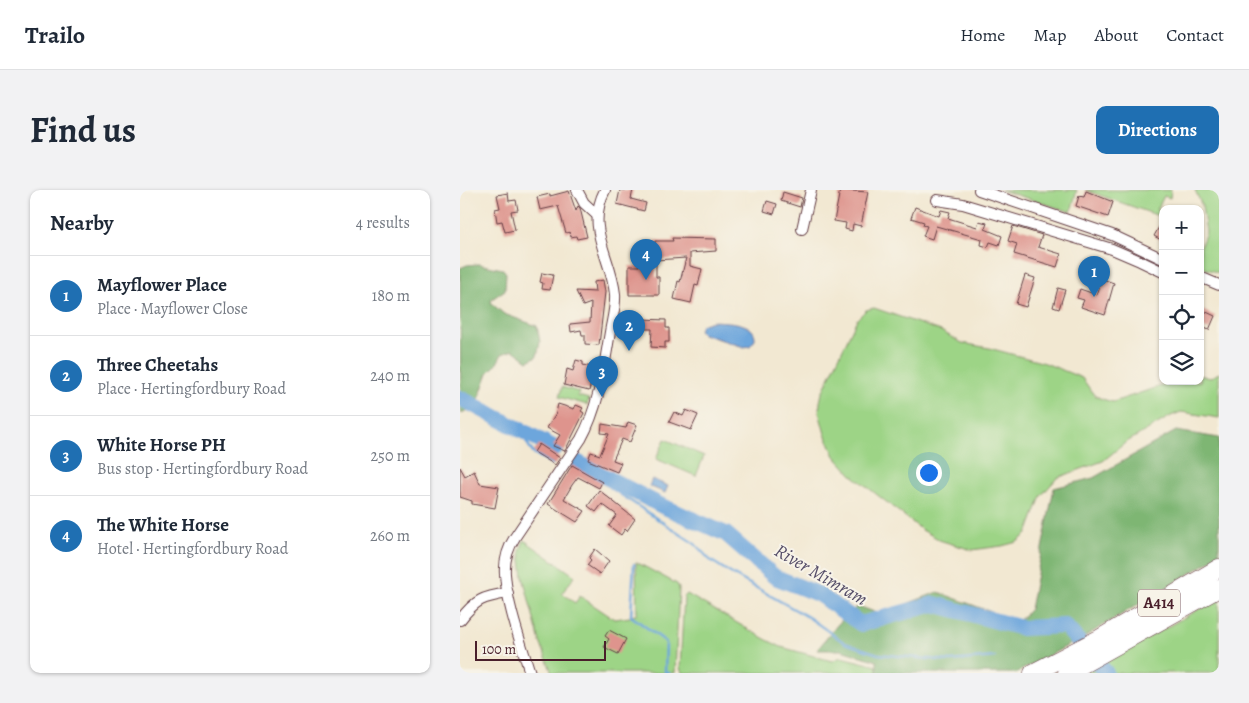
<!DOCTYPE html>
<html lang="en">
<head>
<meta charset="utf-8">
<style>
	body { margin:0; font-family:Alegreya,serif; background:#f2f2f3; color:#1f2937 }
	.controls { position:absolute; right:15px; top:15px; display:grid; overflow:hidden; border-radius:10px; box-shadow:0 1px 4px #0004 }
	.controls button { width:45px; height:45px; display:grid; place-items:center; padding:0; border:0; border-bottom:1px solid #e0e1e3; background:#fff; color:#1f2937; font:25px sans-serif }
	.scale { position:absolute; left:15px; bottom:12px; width:131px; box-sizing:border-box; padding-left:5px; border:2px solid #4a1f2b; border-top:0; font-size:14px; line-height:18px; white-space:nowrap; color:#4a1f2b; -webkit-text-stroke:4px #f7f3e8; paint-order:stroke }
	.you { position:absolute; left:468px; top:282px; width:18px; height:18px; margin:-12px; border:4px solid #fff; border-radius:50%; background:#1a73e8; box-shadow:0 0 0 8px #1a73e833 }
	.badge { display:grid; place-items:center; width:32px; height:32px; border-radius:50%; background:#1f6fb2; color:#fff; font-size:16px; font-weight:700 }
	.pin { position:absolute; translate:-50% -41px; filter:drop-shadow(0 1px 2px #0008) }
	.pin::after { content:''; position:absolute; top:26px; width:18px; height:15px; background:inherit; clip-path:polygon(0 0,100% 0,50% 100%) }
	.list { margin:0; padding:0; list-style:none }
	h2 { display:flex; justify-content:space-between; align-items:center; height:65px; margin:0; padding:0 20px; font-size:21px }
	h2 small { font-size:16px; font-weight:400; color:#747a83 }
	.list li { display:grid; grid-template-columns:32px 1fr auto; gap:15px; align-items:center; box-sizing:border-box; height:80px; padding:0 20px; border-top:1px solid #e0e1e3 }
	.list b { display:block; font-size:19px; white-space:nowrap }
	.list p { margin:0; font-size:16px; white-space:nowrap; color:#747a83 }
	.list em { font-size:16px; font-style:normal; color:#747a83 }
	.icon { flex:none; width:28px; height:28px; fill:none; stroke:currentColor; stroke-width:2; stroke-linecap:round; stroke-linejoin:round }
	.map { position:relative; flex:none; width:759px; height:483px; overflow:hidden; border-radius:10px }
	header { display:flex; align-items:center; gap:30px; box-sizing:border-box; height:70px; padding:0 25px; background:#fff; border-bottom:1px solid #e0e1e3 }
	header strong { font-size:24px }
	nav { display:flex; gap:28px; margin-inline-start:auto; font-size:18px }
	.intro { display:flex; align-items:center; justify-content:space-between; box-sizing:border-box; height:120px; padding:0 30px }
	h1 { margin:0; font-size:35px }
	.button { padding:12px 22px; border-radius:10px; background:#1f6fb2; color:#fff; font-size:18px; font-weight:700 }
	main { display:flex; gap:30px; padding:0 30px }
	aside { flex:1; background:#fff; border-radius:10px; box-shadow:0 1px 4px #0004 }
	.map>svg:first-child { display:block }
	.green { fill:#9dd486; stroke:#747a58 }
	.forest { fill:#7eb673; stroke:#646a4f }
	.water { fill:#6da6dc; stroke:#5c6284 }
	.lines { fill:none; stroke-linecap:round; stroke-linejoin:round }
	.stream { stroke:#6da6dc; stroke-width:2.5 }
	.river { stroke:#6da6dc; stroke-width:16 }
	.building { fill:#de948d }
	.street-casing { stroke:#633d44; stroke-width:12 }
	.highway-casing { stroke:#633d44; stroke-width:19 }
	.street { stroke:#fff; stroke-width:10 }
	.highway { stroke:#fff; stroke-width:18 }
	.labels { text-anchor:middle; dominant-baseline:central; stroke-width:4; stroke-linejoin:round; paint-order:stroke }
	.shield { fill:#f7f3e8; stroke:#7e5f64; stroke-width:1 }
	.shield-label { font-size:16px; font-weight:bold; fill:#4a1f2b }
	.water-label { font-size:19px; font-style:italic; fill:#564e69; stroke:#f7f3e8 }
</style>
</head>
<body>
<header>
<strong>Trailo</strong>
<nav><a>Home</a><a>Map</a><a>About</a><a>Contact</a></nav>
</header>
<div class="intro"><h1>Find us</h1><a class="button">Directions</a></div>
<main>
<aside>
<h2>Nearby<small>4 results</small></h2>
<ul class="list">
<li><span class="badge">1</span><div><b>Mayflower Place</b><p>Place · Mayflower Close</p></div><em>180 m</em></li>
<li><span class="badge">2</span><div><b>Three Cheetahs</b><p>Place · Hertingfordbury Road</p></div><em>240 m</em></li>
<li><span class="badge">3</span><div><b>White Horse PH</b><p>Bus stop · Hertingfordbury Road</p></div><em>250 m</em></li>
<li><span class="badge">4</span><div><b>The White Horse</b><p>Hotel · Hertingfordbury Road</p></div><em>260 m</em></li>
</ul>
</aside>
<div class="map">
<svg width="759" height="483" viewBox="0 0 759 483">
	<rect width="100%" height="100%" fill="#f7f3e8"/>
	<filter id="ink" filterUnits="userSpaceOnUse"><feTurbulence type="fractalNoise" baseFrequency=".02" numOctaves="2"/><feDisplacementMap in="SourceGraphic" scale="10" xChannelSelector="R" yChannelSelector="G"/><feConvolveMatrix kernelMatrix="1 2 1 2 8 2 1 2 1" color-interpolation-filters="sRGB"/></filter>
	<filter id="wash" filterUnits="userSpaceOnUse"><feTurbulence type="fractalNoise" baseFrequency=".0096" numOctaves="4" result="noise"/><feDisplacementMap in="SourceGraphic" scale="20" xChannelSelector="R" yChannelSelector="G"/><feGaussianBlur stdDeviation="1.12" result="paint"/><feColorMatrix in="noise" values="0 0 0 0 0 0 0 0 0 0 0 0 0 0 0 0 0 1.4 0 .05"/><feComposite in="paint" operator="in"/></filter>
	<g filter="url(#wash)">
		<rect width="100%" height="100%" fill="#f2e8d2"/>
		<g class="green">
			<path d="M541 0H617L611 22Z"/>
			<path d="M625 0H711L710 8 704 6 698 18 699 26Z"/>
			<path d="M735 0H759V83L740 77V58L746 42 742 16Z"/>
			<path d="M414 118 481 141 502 153 529 158 585 173 622 188 634 205 642 209 653 212 716 191H740V185L750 188 759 183V228L721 222 711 226 665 253 643 271 597 288 581 306 567 344 557 352 542 356 512 360 482 351 462 340 392 285 375 266 365 244 359 222 360 212 362 203 397 129 406 120Z"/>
			<path d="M102 197 119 202 118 206 129 209 127 215 99 207Z"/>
			<path d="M205 249 244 266 236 286 196 269Z"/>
			<path d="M64 350 115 386 102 403 115 413 120 406 154 429 170 427 177 424 176 372 217 394 219 398 215 483H92L80 452 63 387 60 361Z"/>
			<path d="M227 404 305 449 321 457 372 471 381 467 417 476V483H222L220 478 224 407Z"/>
			<path d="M759 408V483H625Z"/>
		</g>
		<g class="forest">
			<path d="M18 74 43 79 46 83 45 100 32 109 31 113 44 124 77 136 80 152 77 166 68 171 53 160 42 164 36 175 28 183 17 213 1 224 0 78 7 75Z"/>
			<path d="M716 241 759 248V366L624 447 556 483H417V471L381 460H357L378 434 398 416 420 424 478 402 558 432 570 419 594 298 633 288Z"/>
		</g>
		<g class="water">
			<path d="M252 131C266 132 297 131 295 150L290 156 284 157 243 144 239 140 241 135Z"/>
			<path d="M192 289 208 296 205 303 189 296Z"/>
		</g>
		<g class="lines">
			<g class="stream">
				<path d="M59 239 73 263 92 274"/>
				<path d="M151 298 235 354 250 370 272 384 348 427 385 453 418 464 490 471 535 467"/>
				<path d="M174 374 171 426 206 452 205 482 209 483"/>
			</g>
			<g class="river">
				<path d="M0 208 95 258"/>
				<path d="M117 272 200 315 266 344 315 387 358 404 401 434 474 414 562 438 605 436 646 483"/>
			</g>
		</g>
		<g id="blocks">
			<g class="building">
				<path d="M160 0H173L171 9 186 13 184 21 157 14Z"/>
				<path d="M380 0 408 2 401 36 393 34 392 41 385 39 386 33 374 31Z"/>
				<path d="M109 1 116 21 118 16 120 18 127 47 117 49 116 46 111 47 110 42 106 43 98 16 80 20 77 7 90 4V6Z"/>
				<path d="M626 1 653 12 648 27 616 16 619 6 624 7Z"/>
				<path d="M323 2 342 8 340 17 321 11Z"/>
				<path d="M48 3 49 11 56 10 58 20 51 21 55 40 45 42 42 31 37 32 35 19 40 18 37 5Z"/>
				<path d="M307 11 317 14 314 24 304 21Z"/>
				<path d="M455 17 479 26 481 20 490 22 488 28 517 37 519 31 527 33 525 39 542 46 539 55 530 52 528 57 521 55 522 49 476 36 472 49 463 46 467 36 463 35 464 32 451 28Z"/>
				<path d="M703 30V51L694 46Z"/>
				<path d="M553 36 582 45 578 57 601 64 597 77 554 64 557 54 548 51Z"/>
				<path d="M212 48 256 49V61L230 63V76L242 79 238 96 235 95 231 113 214 109 218 91 220 92 226 68 195 70V51H213Z"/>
				<path d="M179 71H196V87H199V105H169V76H179Z"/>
				<path d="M82 83 93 85 90 100 82 99 83 93 80 92Z"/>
				<path d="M565 85 575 88 566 117 556 114Z"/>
				<path d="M642 89 654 93 645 125 621 117 624 110 617 108 620 99 637 105Z"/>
				<path d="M143 90 145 102 139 155 125 154V145H122L121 140 111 142 110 134 130 132 131 113 123 116 116 101 135 102 134 92Z"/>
				<path d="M598 98 605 100 599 119 593 117Z"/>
				<path d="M740 119 755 126 749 140 740 136Z"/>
				<path d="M167 123 178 124 176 131 166 130Z"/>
				<path d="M181 129 206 130V138H209V152H205V158L191 157 192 139H180Z"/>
				<path d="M116 170 123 172V175L135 178 129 201 104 195 107 179 113 181Z"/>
				<path d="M98 214 114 219 116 215 123 218 121 221 124 223 105 261 93 256 100 245 87 238 96 223Z"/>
				<path d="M226 220 238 225 231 240 209 232 214 222 223 226Z"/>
				<path d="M168 232 177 235 170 252 162 249 153 270 161 273 157 282 128 270 131 262 140 265 149 244 141 243 142 234 166 238Z"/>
				<path d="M79 254 100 268 95 275 74 262Z"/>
				<path d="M112 275 142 292 139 298 118 287 112 295 104 309 125 321 117 332 88 314Z"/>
				<path d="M0 277 5 286 14 281 20 294 39 297 35 318 12 314V311L0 307Z"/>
				<path d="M139 300 175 329 167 341 165 339 161 345 149 336 157 325 142 314 136 322 128 316Z"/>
				<path d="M135 359 149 371 140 384 127 375 131 370 129 368Z"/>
				<path d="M149 440 166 449 158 464 144 457 149 449 145 446Z"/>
			</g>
		</g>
	</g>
	<g filter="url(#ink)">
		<use href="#blocks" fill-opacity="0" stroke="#633d44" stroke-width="1"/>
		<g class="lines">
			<g class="street-casing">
				<g id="street">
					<path d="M117 0 124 13 137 25"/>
					<path d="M519 0 652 45 703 69"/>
					<path d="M477 10 503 14 652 59 680 71 703 82"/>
					<path d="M342 39 351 0"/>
					<path d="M740 87 759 95"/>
					<path d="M0 430C16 409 23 407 48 403"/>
					<path d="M70 483C61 453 47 415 45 384 44 371 48 358 55 347L121 249C139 217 144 177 150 142 152 130 156 116 155 104 151 66 125 39 145 0"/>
				</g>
			</g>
			<g class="highway-casing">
				<g id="highway">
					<path d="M573 483 639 449 759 378"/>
					<path d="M607 483 759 398"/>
				</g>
			</g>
			<use href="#street" class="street"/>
			<use href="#highway" class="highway"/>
		</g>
	</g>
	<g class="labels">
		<rect class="shield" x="678" y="399.5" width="42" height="27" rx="4"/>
		<g class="shield-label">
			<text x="699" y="413">A414</text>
		</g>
		<g class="water-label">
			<text transform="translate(361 385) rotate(30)">River Mimram</text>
		</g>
	</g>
</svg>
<div class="controls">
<button>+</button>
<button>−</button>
<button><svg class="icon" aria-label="locate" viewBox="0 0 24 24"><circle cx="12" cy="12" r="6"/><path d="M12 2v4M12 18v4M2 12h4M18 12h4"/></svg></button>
<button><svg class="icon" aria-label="layers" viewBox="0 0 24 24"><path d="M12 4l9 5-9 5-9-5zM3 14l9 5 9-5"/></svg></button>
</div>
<div class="scale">100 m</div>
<div class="you"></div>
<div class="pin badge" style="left:634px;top:107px">1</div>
<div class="pin badge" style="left:169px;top:161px">2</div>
<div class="pin badge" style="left:142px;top:207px">3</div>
<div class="pin badge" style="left:186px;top:90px">4</div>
</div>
</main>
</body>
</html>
